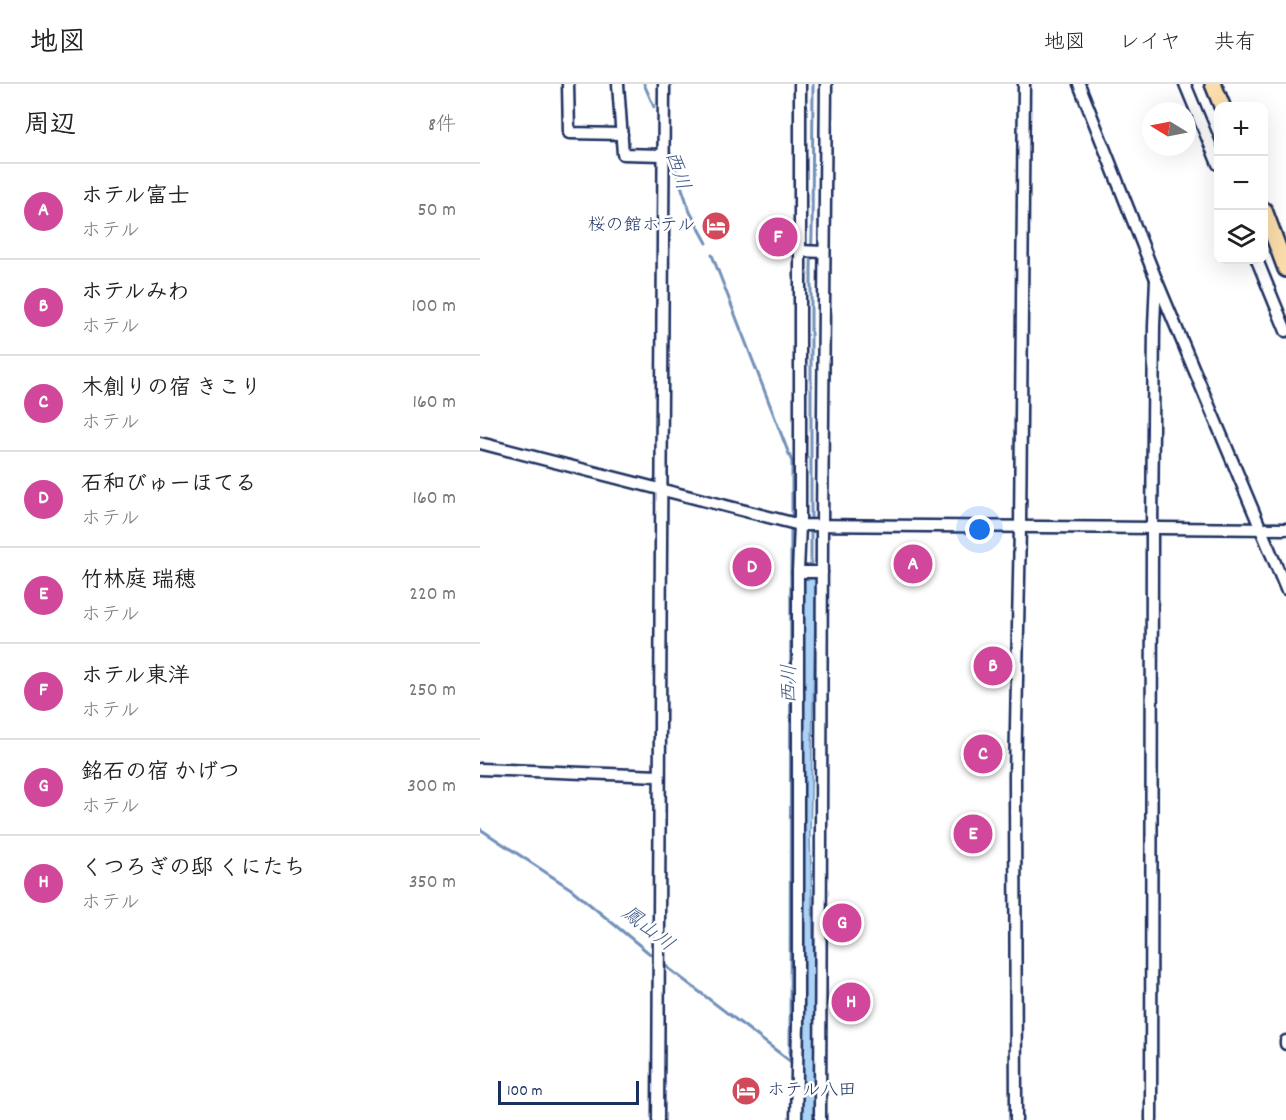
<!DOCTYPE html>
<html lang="ja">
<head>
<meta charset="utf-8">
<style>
	body { margin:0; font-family:Dekko,"Klee One",sans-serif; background:#f6f6f6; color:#222 }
	.controls { position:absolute; right:18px; top:18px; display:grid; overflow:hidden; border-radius:12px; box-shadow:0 6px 24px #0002 }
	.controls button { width:54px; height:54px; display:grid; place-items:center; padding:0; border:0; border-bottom:2px solid #e0e0e0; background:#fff; color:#222; font:30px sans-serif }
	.compass { position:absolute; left:662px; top:18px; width:54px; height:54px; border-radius:50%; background:#fff; box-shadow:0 6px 24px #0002; rotate:280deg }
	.scale { position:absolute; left:18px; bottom:15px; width:141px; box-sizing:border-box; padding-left:6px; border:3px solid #1b2f5e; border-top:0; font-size:16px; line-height:21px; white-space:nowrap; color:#1b2f5e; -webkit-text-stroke:4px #fff; paint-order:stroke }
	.you { position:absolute; left:500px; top:446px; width:21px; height:21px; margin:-15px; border:4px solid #fff; border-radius:50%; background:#1a73e8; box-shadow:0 0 0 9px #1a73e833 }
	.badge { display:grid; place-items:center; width:39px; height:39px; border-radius:50%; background:#d1495b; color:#fff; font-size:20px; font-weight:700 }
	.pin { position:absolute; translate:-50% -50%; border:3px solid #fff; box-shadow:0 2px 6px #0006 }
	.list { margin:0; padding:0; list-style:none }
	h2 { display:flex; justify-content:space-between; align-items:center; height:78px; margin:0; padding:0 24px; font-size:26px }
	h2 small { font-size:20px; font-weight:400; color:#767676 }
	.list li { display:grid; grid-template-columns:39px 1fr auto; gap:18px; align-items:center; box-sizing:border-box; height:96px; padding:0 24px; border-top:2px solid #e0e0e0 }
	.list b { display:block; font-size:22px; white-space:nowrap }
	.list p { margin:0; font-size:20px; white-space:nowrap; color:#767676 }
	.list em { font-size:20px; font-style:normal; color:#767676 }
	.icon { flex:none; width:33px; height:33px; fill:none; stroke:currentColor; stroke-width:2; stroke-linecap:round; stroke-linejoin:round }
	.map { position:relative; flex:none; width:806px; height:1036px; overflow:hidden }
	header { display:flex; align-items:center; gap:36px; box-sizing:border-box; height:84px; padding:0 30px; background:#fff; border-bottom:2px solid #e0e0e0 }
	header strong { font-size:28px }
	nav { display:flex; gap:33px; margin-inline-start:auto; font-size:21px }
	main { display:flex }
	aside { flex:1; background:#fff }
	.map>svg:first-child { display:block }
	.water { fill:#acd2f6; stroke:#7291b9; stroke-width:1.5 }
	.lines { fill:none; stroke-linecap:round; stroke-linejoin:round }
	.stream { stroke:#7291b9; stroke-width:3 }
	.minor-casing { stroke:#1b2f5e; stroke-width:15 }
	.highway-casing { stroke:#1b2f5e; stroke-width:20 }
	.minor { stroke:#fff; stroke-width:10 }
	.highway { stroke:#fbddab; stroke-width:15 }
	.labels { text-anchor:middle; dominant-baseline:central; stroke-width:5; stroke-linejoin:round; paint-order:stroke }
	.poi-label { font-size:18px; fill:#1b2f5e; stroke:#fff; text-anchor:end }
	.water-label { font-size:20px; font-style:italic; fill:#3f5884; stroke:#fff }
</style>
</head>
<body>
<header>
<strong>地図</strong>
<nav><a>地図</a><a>レイヤ</a><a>共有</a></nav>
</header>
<main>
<aside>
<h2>周辺<small>8件</small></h2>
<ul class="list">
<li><span class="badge" style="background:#d1479c">A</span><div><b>ホテル富士</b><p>ホテル</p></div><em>50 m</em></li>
<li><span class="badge" style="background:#d1479c">B</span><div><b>ホテルみわ</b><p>ホテル</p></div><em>100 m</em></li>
<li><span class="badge" style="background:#d1479c">C</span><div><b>木創りの宿 きこり</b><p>ホテル</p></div><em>160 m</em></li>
<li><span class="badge" style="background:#d1479c">D</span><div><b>石和びゅーほてる</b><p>ホテル</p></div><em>160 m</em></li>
<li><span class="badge" style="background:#d1479c">E</span><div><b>竹林庭 瑞穂</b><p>ホテル</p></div><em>220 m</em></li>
<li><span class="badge" style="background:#d1479c">F</span><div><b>ホテル東洋</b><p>ホテル</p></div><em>250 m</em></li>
<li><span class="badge" style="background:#d1479c">G</span><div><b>銘石の宿 かげつ</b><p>ホテル</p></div><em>300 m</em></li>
<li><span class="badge" style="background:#d1479c">H</span><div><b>くつろぎの邸 くにたち</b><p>ホテル</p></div><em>350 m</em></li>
</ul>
</aside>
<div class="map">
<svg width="806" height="1036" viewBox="0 0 806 1036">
	<rect width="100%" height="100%" fill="#fff"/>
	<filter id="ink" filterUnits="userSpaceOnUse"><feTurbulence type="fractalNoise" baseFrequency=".0167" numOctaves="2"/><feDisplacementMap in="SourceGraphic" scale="12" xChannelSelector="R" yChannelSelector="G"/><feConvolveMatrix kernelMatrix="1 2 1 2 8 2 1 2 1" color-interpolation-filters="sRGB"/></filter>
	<g filter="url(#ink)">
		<path class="water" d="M323 490H336L330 752 336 950 334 1036H321Z"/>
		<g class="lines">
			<g class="stream">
				<path d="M164 0 174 23"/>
				<path d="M188 63 210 128 227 159"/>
				<path d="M232 171 312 378V435"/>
				<path d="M331 484V184L332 148 333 0"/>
				<path d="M0 745 91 805 175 874"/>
				<path d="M183 880 310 977"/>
				<path d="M310 977 311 442"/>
			</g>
			<g class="minor-casing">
				<g id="minor">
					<path d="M88 0 89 49 142 50"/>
					<path d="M138 0 143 70 183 71"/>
					<path d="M599 0 676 195 806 505"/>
					<path d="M705 0 738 80"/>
					<path d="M319 167 344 168"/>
					<path d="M777 176 806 247"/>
					<path d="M0 359 320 441 806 445"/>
					<path d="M318 488H342"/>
					<path d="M0 685 179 692"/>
					<path d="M806 957V960"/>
					<path d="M178 1036C179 691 182 345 184 0"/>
					<path d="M316 1036 318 940V488L320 441V0"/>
					<path d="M340 1036 342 442 346 0"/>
					<path d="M536 1036 535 694 540 443 544 0"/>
					<path d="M671 1036 672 444 674 242 676 195"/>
				</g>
			</g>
			<g class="highway-casing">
				<g id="highway">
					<path d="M733 0 742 22"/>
					<path d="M784 126 806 185"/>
				</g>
			</g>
			<use href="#minor" class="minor"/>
			<use href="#highway" class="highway"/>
		</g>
	</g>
	<defs>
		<g id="hotel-disc" transform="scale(1.5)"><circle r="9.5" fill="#d1495b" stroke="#fff"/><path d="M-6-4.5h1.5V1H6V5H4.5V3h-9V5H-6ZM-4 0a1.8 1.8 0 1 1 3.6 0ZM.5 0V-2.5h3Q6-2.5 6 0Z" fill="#fff"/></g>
	</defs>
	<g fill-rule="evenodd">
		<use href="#hotel-disc" x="236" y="142"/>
		<use href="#hotel-disc" x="266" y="1007"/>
	</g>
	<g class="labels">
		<g class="poi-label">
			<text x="215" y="142">桜の館ホテル</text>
			<text x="287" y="1007" text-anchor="start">ホテル八田</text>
		</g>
		<g class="water-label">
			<text transform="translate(196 87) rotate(71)">西川</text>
			<text transform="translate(311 600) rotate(-90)">西川</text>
			<text transform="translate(167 846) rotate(38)">鳳山川</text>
		</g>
	</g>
</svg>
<div class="controls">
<button>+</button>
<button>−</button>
<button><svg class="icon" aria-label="layers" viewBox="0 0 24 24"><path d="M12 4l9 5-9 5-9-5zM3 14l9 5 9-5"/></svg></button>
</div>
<svg class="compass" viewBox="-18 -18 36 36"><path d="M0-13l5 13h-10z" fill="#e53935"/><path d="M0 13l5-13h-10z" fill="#767676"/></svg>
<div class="scale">100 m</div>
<div class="you"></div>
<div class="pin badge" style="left:433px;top:480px;background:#d1479c">A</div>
<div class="pin badge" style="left:513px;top:582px;background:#d1479c">B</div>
<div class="pin badge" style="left:503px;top:670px;background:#d1479c">C</div>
<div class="pin badge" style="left:272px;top:483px;background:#d1479c">D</div>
<div class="pin badge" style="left:493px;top:750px;background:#d1479c">E</div>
<div class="pin badge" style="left:298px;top:153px;background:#d1479c">F</div>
<div class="pin badge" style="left:362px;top:839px;background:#d1479c">G</div>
<div class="pin badge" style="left:371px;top:918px;background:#d1479c">H</div>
</div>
</main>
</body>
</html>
